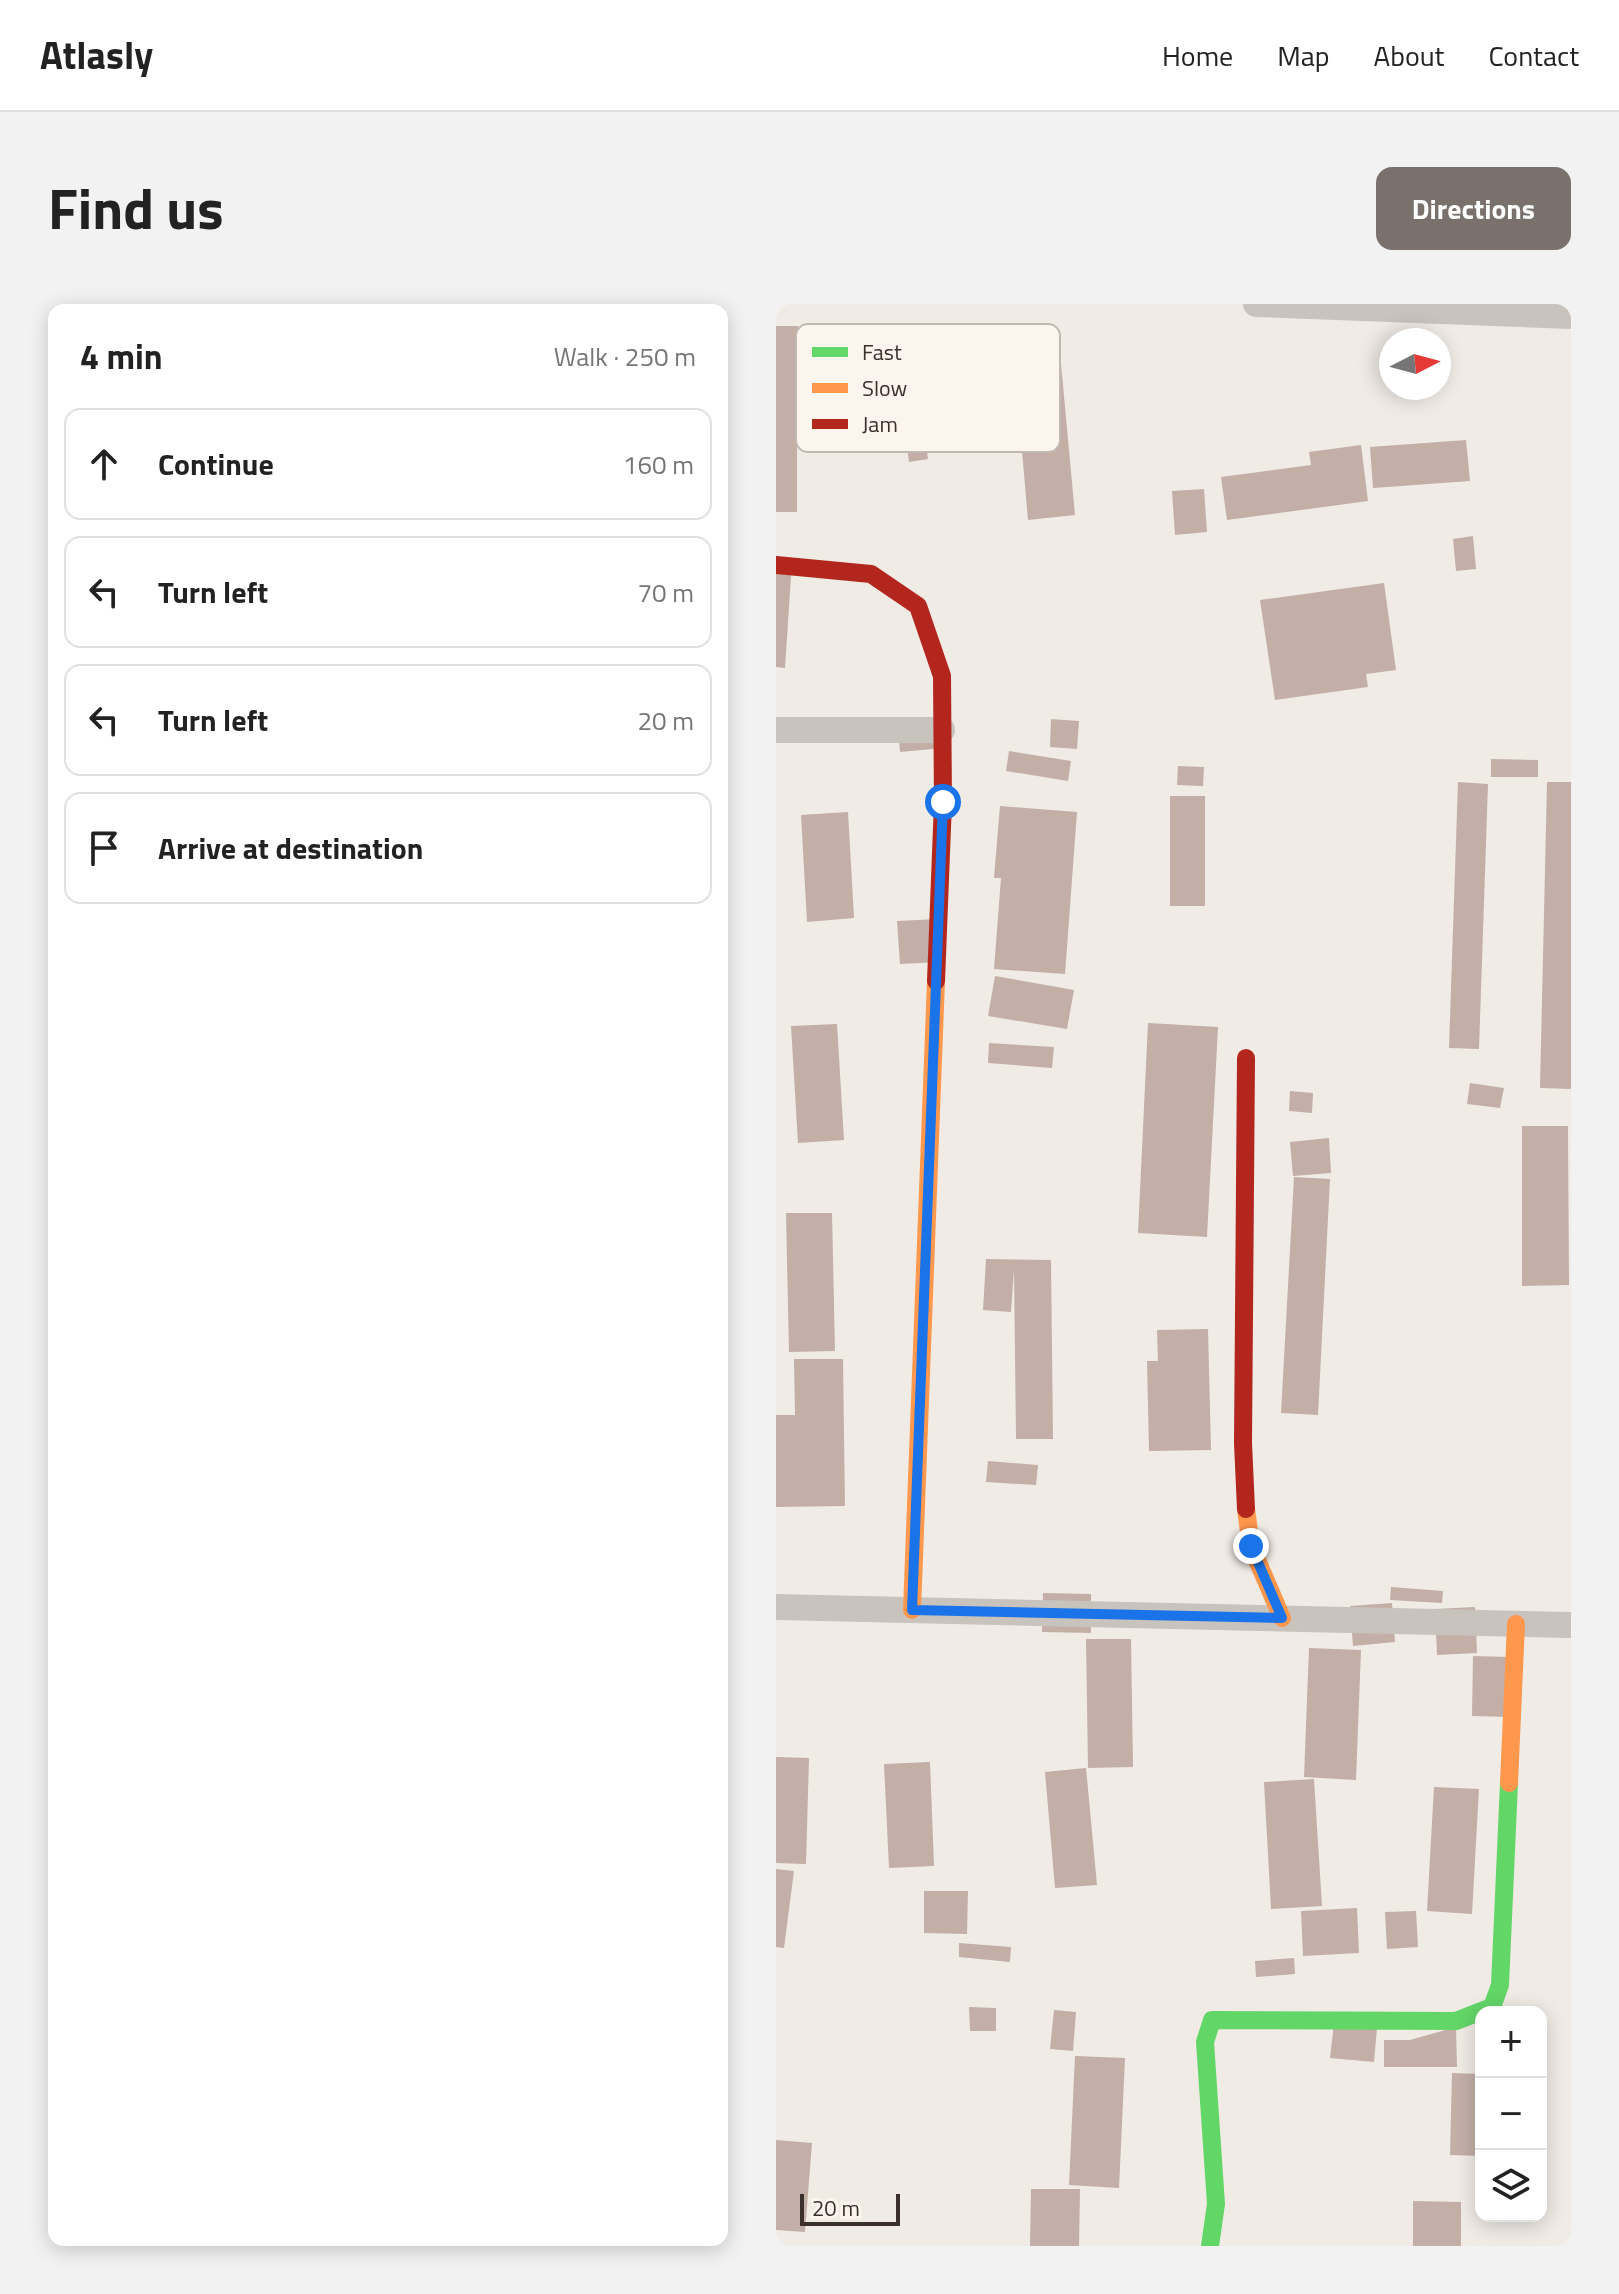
<!DOCTYPE html>
<html lang="en">
<head>
<meta charset="utf-8">
<style>
	body { margin:0; font-family:"Titillium Web",sans-serif; background:#f2f2f2; color:#222 }
	.controls { position:absolute; right:24px; bottom:24px; display:grid; overflow:hidden; border-radius:16px; box-shadow:0 4px 20px #0003 }
	.controls button { width:72px; height:72px; display:grid; place-items:center; padding:0; border:0; border-bottom:2px solid #e0e0e0; background:#fff; color:#222; font:40px sans-serif }
	.compass { position:absolute; left:603px; top:24px; width:72px; height:72px; border-radius:50%; background:#fff; box-shadow:0 4px 20px #0003; rotate:84deg }
	.scale { position:absolute; left:24px; bottom:20px; width:100px; box-sizing:border-box; padding-left:8px; border:4px solid #3b302b; border-top:0; font-size:22px; line-height:28px; white-space:nowrap; color:#3b302b; -webkit-text-stroke:6px #fbf5ee; paint-order:stroke }
	.stop { position:absolute; width:24px; height:24px; margin:-18px; border:6px solid #1a73e8; border-radius:50%; background:#fff }
	.stop.end { background:#1a73e8; border-color:#fff; box-shadow:0 2px 8px #0008 }
	.list { margin:0; padding:0; list-style:none }
	h2 { display:flex; justify-content:space-between; align-items:center; height:104px; margin:0; padding:0 32px; font-size:34px }
	h2 small { font-size:26px; font-weight:400; color:#767676 }
	.list li { display:grid; grid-template-columns:52px 1fr auto; gap:24px; align-items:center; box-sizing:border-box; height:112px; margin:0 16px 16px; padding:0 16px; border:2px solid #e0e0e0; border-radius:16px }
	.list b { display:block; font-size:30px; white-space:nowrap }
	.list em { font-size:26px; font-style:normal; color:#767676 }
	.icon { flex:none; width:44px; height:44px; fill:none; stroke:currentColor; stroke-width:2; stroke-linecap:round; stroke-linejoin:round }
	.map { position:relative; flex:none; width:795px; height:1942px; overflow:hidden; border-radius:16px }
	header { display:flex; align-items:center; gap:48px; box-sizing:border-box; height:112px; padding:0 40px; background:#fff; border-bottom:2px solid #e0e0e0 }
	header strong { font-size:38px }
	nav { display:flex; gap:44px; margin-inline-start:auto; font-size:28px }
	.intro { display:flex; align-items:center; justify-content:space-between; box-sizing:border-box; height:192px; padding:0 48px }
	h1 { margin:0; font-size:56px }
	.button { padding:20px 36px; border-radius:16px; background:#7a716c; color:#fff; font-size:28px; font-weight:700 }
	main { display:flex; gap:48px; padding:0 48px }
	aside { flex:1; background:#fff; border-radius:16px; box-shadow:0 4px 20px #0003 }
	.map>svg:first-child { display:block }
	.building { fill:#c3afa7 }
	.lines { fill:none; stroke-linecap:round; stroke-linejoin:round }
	.street { stroke:#c9c3be; stroke-width:26 }
	.fast { stroke:#63d668; stroke-width:18 }
	.slow { stroke:#ff974d; stroke-width:18 }
	.jam { stroke:#b3261e; stroke-width:18 }
	.route { stroke:#1a73e8; stroke-width:10 }
	.key { fill:#fbf5ee; stroke:#c1bab4; stroke-width:2 }
	.key-label { font-size:22px; fill:#3b302b }
</style>
</head>
<body>
<header>
<strong>Atlasly</strong>
<nav><a>Home</a><a>Map</a><a>About</a><a>Contact</a></nav>
</header>
<div class="intro"><h1>Find us</h1><a class="button">Directions</a></div>
<main>
<aside>
<h2>4 min<small>Walk · 250 m</small></h2>
<ul class="list">
<li><svg class="icon" aria-label="ahead" viewBox="0 0 24 24"><path d="M12 20V5M6 11l6-6 6 6"/></svg><div><b>Continue</b></div><em>160 m</em></li>
<li><svg class="icon" aria-label="left" viewBox="0 0 24 24"><path d="M17 20v-9H6M10 6l-5 5 5 5"/></svg><div><b>Turn left</b></div><em>70 m</em></li>
<li><svg class="icon" aria-label="left" viewBox="0 0 24 24"><path d="M17 20v-9H6M10 6l-5 5 5 5"/></svg><div><b>Turn left</b></div><em>20 m</em></li>
<li><svg class="icon" aria-label="arrive" viewBox="0 0 24 24"><path d="M6 21V4h12l-3 4 3 4H6"/></svg><div><b>Arrive at destination</b></div></li>
</ul>
</aside>
<div class="map">
<svg width="795" height="1942" viewBox="0 0 795 1942">
	<rect width="100%" height="100%" fill="#f0ebe5"/>
	<g class="building">
		<path d="M0 22H22V91H39L40 140 21 139V208H0Z"/>
		<path d="M283 38 299 211 252 216 237 42Z"/>
		<path d="M146 111 152 155 133 158 127 113Z"/>
		<path d="M690 136 694 177 597 184 594 143Z"/>
		<path d="M585 141 592 197 451 216 445 173 535 161 533 148Z"/>
		<path d="M428 185 431 228 399 231 396 187Z"/>
		<path d="M697 232 700 265 680 267 677 235Z"/>
		<path d="M0 256 16 257 9 364 0 363Z"/>
		<path d="M608 279 620 366 590 370 592 383 499 396 484 296Z"/>
		<path d="M275 415 303 417 301 445 274 443Z"/>
		<path d="M122 422 168 444 124 448Z"/>
		<path d="M233 447 295 457 292 477 230 467Z"/>
		<path d="M715 455 762 456V473H715Z"/>
		<path d="M402 462 428 463 427 482 401 481Z"/>
		<path d="M682 478 712 480 703 745 673 744Z"/>
		<path d="M771 478H795V785L764 784Z"/>
		<rect x="394" y="492" width="35" height="110"/>
		<path d="M224 502 301 508 289 670 218 665 225 574H218Z"/>
		<path d="M72 508 78 614 31 618 25 511Z"/>
		<path d="M162 615 165 658 124 660 121 617Z"/>
		<path d="M219 672 298 686 291 725 212 712Z"/>
		<path d="M372 719 442 723 431 933 362 929Z"/>
		<path d="M61 720 68 836 22 839 15 722Z"/>
		<path d="M213 739 278 743 276 764 212 759Z"/>
		<path d="M694 779 728 784 724 804 691 800Z"/>
		<path d="M514 787 537 789 536 809 513 807Z"/>
		<path d="M746 822H792L793 981 746 982Z"/>
		<path d="M553 834 555 869 517 872 514 838Z"/>
		<path d="M518 873 554 875 542 1111 505 1109Z"/>
		<path d="M10 909H56L59 1047 13 1048Z"/>
		<path d="M210 955 275 956 277 1135H240L238 966 235 1008 207 1006Z"/>
		<path d="M432 1025 435 1146 373 1147 371 1057H382L381 1026Z"/>
		<path d="M18 1055H67L69 1202 0 1203V1111H19Z"/>
		<path d="M212 1157 262 1161 260 1181 210 1178Z"/>
		<path d="M615 1283 667 1287 666 1299 614 1296Z"/>
		<path d="M267 1289 315 1290V1329L266 1328Z"/>
		<path d="M616 1299 619 1338 577 1342 574 1302Z"/>
		<path d="M699 1303 701 1349 661 1351 659 1305Z"/>
		<path d="M310 1335H355L357 1463 312 1464Z"/>
		<path d="M533 1344 585 1346 580 1476 528 1473Z"/>
		<path d="M697 1352 734 1353 732 1413 696 1412Z"/>
		<path d="M0 1453 33 1454 30 1560 0 1559Z"/>
		<path d="M154 1458 158 1562 113 1564 108 1460Z"/>
		<path d="M310 1464 321 1581 279 1584 269 1468Z"/>
		<path d="M538 1475 546 1602 495 1605 488 1478Z"/>
		<path d="M658 1483 703 1485 696 1610 651 1607Z"/>
		<path d="M0 1565 18 1567 8 1644 0 1643Z"/>
		<path d="M148 1587H192L191 1630 148 1629Z"/>
		<path d="M581 1604 583 1649 527 1652 525 1607Z"/>
		<path d="M640 1607 642 1643 611 1645 609 1608Z"/>
		<path d="M183 1639 235 1643 234 1658 183 1653Z"/>
		<path d="M518 1654 519 1670 480 1673 479 1657Z"/>
		<path d="M193 1703 220 1704V1727H194Z"/>
		<path d="M278 1706 300 1708 297 1747 274 1745Z"/>
		<path d="M558 1719 601 1724 598 1758 554 1754Z"/>
		<path d="M680 1723 681 1763H608V1736H634Z"/>
		<path d="M299 1752 349 1754 343 1884 293 1881Z"/>
		<path d="M676 1769 705 1770V1852L674 1851Z"/>
		<path d="M0 1836 36 1839 29 1928 0 1926Z"/>
		<path d="M255 1885H304L303 1942H254Z"/>
		<path d="M637 1897 685 1898V1942H637Z"/>
	</g>
	<g class="lines">
		<g class="street">
			<path d="M480 0 795 12"/>
			<path d="M0 426H166"/>
			<path d="M0 1303 795 1321"/>
		</g>
		<path class="fast" d="M434 1942 440 1900 429 1738 436 1716 680 1717 716 1703 724 1681 733 1479"/>
		<g class="slow">
			<path d="M470 1205 475 1242 506 1314"/>
			<path d="M136 1306 160 677"/>
			<path d="M733 1479 740 1320"/>
		</g>
		<g class="jam">
			<path d="M0 261 95 270 142 302 166 372 167 498 160 677"/>
			<path d="M470 754 467 1139 470 1205"/>
		</g>
	</g>
	<g class="lines">
		<path class="route" d="M167 498 136 1306 506 1314 475 1242"/>
	</g>
	<rect x="20" y="20" width="264" height="128" rx="12" class="key"/>
	<rect x="36" y="43" width="36" height="10" fill="#63d668"/>
	<rect x="36" y="79" width="36" height="10" fill="#ff974d"/>
	<rect x="36" y="115" width="36" height="10" fill="#b3261e"/>
	<g class="key-label">
		<text x="86" y="56">Fast</text>
		<text x="86" y="92">Slow</text>
		<text x="86" y="128">Jam</text>
	</g>
</svg>
<div class="controls">
<button>+</button>
<button>−</button>
<button><svg class="icon" aria-label="layers" viewBox="0 0 24 24"><path d="M12 4l9 5-9 5-9-5zM3 14l9 5 9-5"/></svg></button>
</div>
<svg class="compass" viewBox="-18 -18 36 36"><path d="M0-13l5 13h-10z" fill="#e53935"/><path d="M0 13l5-13h-10z" fill="#767676"/></svg>
<div class="scale">20 m</div>
<div class="stop" style="left:167px;top:498px"></div>
<div class="stop end" style="left:475px;top:1242px"></div>
</div>
</main>
</body>
</html>
